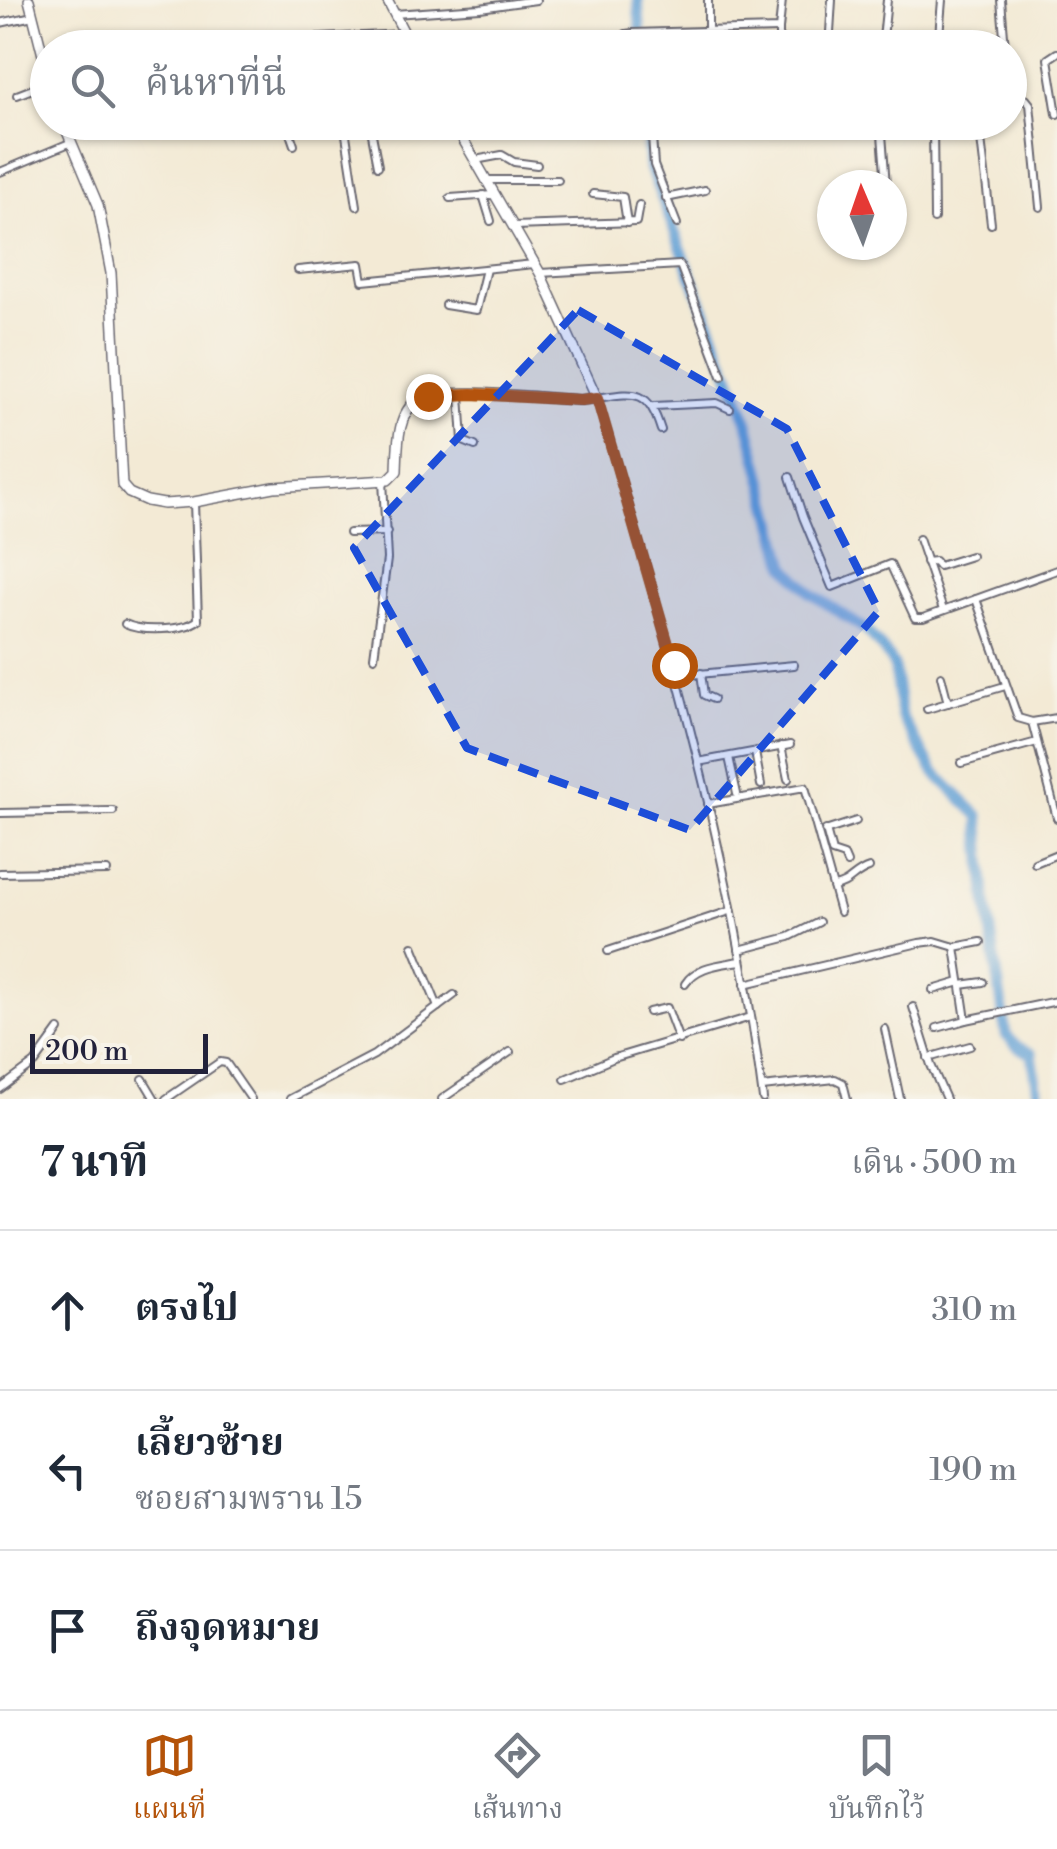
<!DOCTYPE html>
<html lang="th">
<head>
<meta charset="utf-8">
<style>
	body { margin:0; font-family:"Libre Bodoni","Noto Serif Thai",serif; background:#f6f6f7; color:#1f2937 }
	.compass { position:absolute; left:817px; top:170px; width:90px; height:90px; border-radius:50%; background:#fff; box-shadow:0 2px 8px #0004; rotate:358deg }
	.scale { position:absolute; left:30px; bottom:25px; width:178px; box-sizing:border-box; padding-left:10px; border:5px solid #22223b; border-top:0; font-size:28px; line-height:35px; white-space:nowrap; color:#22223b; -webkit-text-stroke:8px #f7f3e8; paint-order:stroke }
	.stop { position:absolute; width:30px; height:30px; margin:-22px; border:8px solid #b45309; border-radius:50%; background:#fff }
	.stop.end { background:#b45309; border-color:#fff; box-shadow:0 2px 10px #0008 }
	.list { margin:0; padding:0; list-style:none }
	h2 { display:flex; justify-content:space-between; align-items:center; height:130px; margin:0; padding:0 40px; font-size:42px }
	h2 small { font-size:32px; font-weight:400; color:#747a83 }
	.list li { display:grid; grid-template-columns:65px 1fr auto; gap:30px; align-items:center; box-sizing:border-box; height:160px; padding:0 40px; border-top:2px solid #e0e1e3 }
	.list b { display:block; font-size:38px; white-space:nowrap }
	.list p { margin:0; font-size:32px; white-space:nowrap; color:#747a83 }
	.list em { font-size:32px; font-style:normal; color:#747a83 }
	.icon { flex:none; width:55px; height:55px; fill:none; stroke:currentColor; stroke-width:2; stroke-linecap:round; stroke-linejoin:round }
	.map { position:relative; flex:none; width:1057px; height:1099px; overflow:hidden }
	.search { position:absolute; background:#fff; box-shadow:0 2px 8px #0004; left:30px; right:30px; top:30px; height:110px; display:flex; align-items:center; gap:25px; box-sizing:border-box; padding:0 35px; border-radius:55px; color:#747a83; font-size:38px }
	.sheet { height:610px; background:#fff }
	nav { display:flex; justify-content:space-around; align-items:center; box-sizing:border-box; height:140px; border-top:2px solid #e0e1e3; background:#fff; font-size:28px; color:#747a83 }
	nav a { display:grid; justify-items:center; gap:5px }
	nav .on { color:#b45309 }
	.map>svg:first-child { display:block }
	.lines { fill:none; stroke-linecap:round; stroke-linejoin:round }
	.river { stroke:#65a2d6; stroke-width:11 }
	.street-casing { stroke:#6b6871; stroke-width:10 }
	.secondary-casing { stroke:#6b6871; stroke-width:12 }
	.street { stroke:#fff; stroke-width:6 }
	.secondary { stroke:#fff; stroke-width:9 }
	.route { stroke:#b45309; stroke-width:12 }
	.marked { fill:#1d4ed8; fill-opacity:0.2; stroke:#1d4ed8; stroke-width:8; stroke-dasharray:20 12; stroke-linejoin:round }
</style>
</head>
<body>
<div class="map">
<svg width="1057" height="1099" viewBox="0 0 1057 1099">
	<rect width="100%" height="100%" fill="#f7f3e8"/>
	<filter id="ink" filterUnits="userSpaceOnUse"><feTurbulence type="fractalNoise" baseFrequency=".01" numOctaves="2"/><feDisplacementMap in="SourceGraphic" scale="20" xChannelSelector="R" yChannelSelector="G"/><feConvolveMatrix kernelMatrix="1 2 1 2 8 2 1 2 1" color-interpolation-filters="sRGB"/></filter>
	<filter id="wash" filterUnits="userSpaceOnUse"><feTurbulence type="fractalNoise" baseFrequency=".0048" numOctaves="4" result="noise"/><feDisplacementMap in="SourceGraphic" scale="40" xChannelSelector="R" yChannelSelector="G"/><feGaussianBlur stdDeviation="2.25" result="paint"/><feColorMatrix in="noise" values="0 0 0 0 0 0 0 0 0 0 0 0 0 0 0 0 0 1.4 0 .05"/><feComposite in="paint" operator="in"/></filter>
	<g filter="url(#wash)">
		<rect width="100%" height="100%" fill="#f3ead5"/>
		<g class="lines">
			<g class="river">
				<path d="M638 0 641 41"/>
				<path d="M646 122 649 165 747 419 786 566 812 594 866 630 885 652 894 666 901 716 933 771 979 816 986 895 1006 1035 1018 1047 1032 1054 1039 1099"/>
			</g>
		</g>
	</g>
	<g filter="url(#ink)">
		<g class="lines">
			<g class="street-casing">
				<g id="street">
					<path d="M708 0V30"/>
					<path d="M1001 0 1005 48"/>
					<path d="M394 14 480 8 536 0"/>
					<path d="M0 23 33 16"/>
					<path d="M643 34 644 48"/>
					<path d="M616 44 624 43 626 34 633 33 779 29 782 0"/>
					<path d="M206 48 238 42 404 34"/>
					<path d="M779 48V29"/>
					<path d="M829 48 832 0"/>
					<path d="M882 48 887 0"/>
					<path d="M938 48 942 0"/>
					<path d="M1057 53 1048 59 1057 114"/>
					<path d="M17 95 48 83"/>
					<path d="M1010 101 1026 99 1030 104 1040 207"/>
					<path d="M286 122 294 145"/>
					<path d="M344 122 357 206"/>
					<path d="M651 122 654 165 677 224"/>
					<path d="M881 122 886 185"/>
					<path d="M933 122 934 219"/>
					<path d="M979 122 991 224"/>
					<path d="M773 129 812 130 819 122"/>
					<path d="M475 160 502 155 514 162 537 165"/>
					<path d="M378 166 371 129 378 122"/>
					<path d="M0 172 72 142"/>
					<path d="M486 180H558"/>
					<path d="M593 194 623 197 627 223"/>
					<path d="M483 195 491 221"/>
					<path d="M450 198 493 195"/>
					<path d="M666 198 705 190"/>
					<path d="M513 226 636 222 639 205"/>
					<path d="M298 270 360 264 363 281 534 264"/>
					<path d="M540 273 680 265 722 376"/>
					<path d="M445 305 476 310 486 269"/>
					<path d="M460 395 463 441 475 446"/>
					<path d="M654 406 717 403 730 409"/>
					<path d="M661 430C648 389 637 392 597 398 665 629 733 860 763 1099"/>
					<path d="M790 477 803 517 832 587 890 564 915 618H923L1057 570"/>
					<path d="M349 533 387 532"/>
					<path d="M919 539 943 610"/>
					<path d="M926 562 935 561 939 566 971 556"/>
					<path d="M976 599 1018 718 1032 722 1057 718"/>
					<path d="M125 624C141 632 184 631 198 620L194 502"/>
					<path d="M374 657 387 559 383 480"/>
					<path d="M701 673 704 695 713 699"/>
					<path d="M678 676 794 665"/>
					<path d="M941 676 948 703"/>
					<path d="M927 709 1005 686"/>
					<path d="M1032 722 1057 818"/>
					<path d="M781 746 788 779"/>
					<path d="M755 752 761 785"/>
					<path d="M729 757 737 794"/>
					<path d="M698 762 790 745"/>
					<path d="M961 763 1037 742"/>
					<path d="M708 804 805 787 840 912"/>
					<path d="M0 813 113 811"/>
					<path d="M826 830 832 852 844 856 847 863"/>
					<path d="M825 831 856 821"/>
					<path d="M1035 863 1057 854"/>
					<path d="M0 873 107 871"/>
					<path d="M833 887C850 885 853 873 869 868"/>
					<path d="M413 946 438 1007"/>
					<path d="M955 947 966 1020 1057 1001"/>
					<path d="M739 950 789 937 819 922"/>
					<path d="M608 951 730 911"/>
					<path d="M685 984C697 965 720 965 740 961"/>
					<path d="M745 984 919 943 935 941 955 947 981 942"/>
					<path d="M961 985 983 982"/>
					<path d="M933 990 960 982"/>
					<path d="M913 1007 931 1065 946 1099"/>
					<path d="M649 1012 667 1008 679 1040"/>
					<path d="M937 1028 966 1020"/>
					<path d="M885 1029 900 1099"/>
					<path d="M928 1058 970 1046"/>
					<path d="M143 1079 155 1099"/>
					<path d="M565 1079 614 1058 751 1017"/>
					<path d="M762 1087 835 1079 843 1083 847 1099"/>
					<path d="M0 1089 35 1063 59 1030"/>
					<path d="M166 1099 220 1062 226 1063 251 1099"/>
					<path d="M290 1099 374 1055 454 995"/>
					<path d="M442 1099 510 1052"/>
				</g>
			</g>
			<g class="secondary-casing">
				<g id="secondary">
					<path d="M29 0 48 75"/>
					<path d="M387 0 412 48"/>
					<path d="M63 122 98 205 111 273 122 485 129 493 147 501 164 504 194 502 274 487 388 480 397 471C398 448 396 413 419 399 443 386 549 399 581 400L597 398 540 273 453 122"/>
				</g>
			</g>
			<use href="#street" class="street"/>
			<use href="#secondary" class="secondary"/>
		</g>
	</g>
	<g class="lines" filter="url(#ink)">
		<path class="route" d="M428 396 472 394 581 400 597 398 674 665"/>
	</g>
	<path class="marked" d="M578 310 787 429 879 611 690 830 467 748 354 548Z"/>
</svg>
<svg class="compass" viewBox="-18 -18 36 36"><path d="M0-13l5 13h-10z" fill="#e53935"/><path d="M0 13l5-13h-10z" fill="#747a83"/></svg>
<div class="scale">200 m</div>
<div class="stop" style="left:674px;top:665px"></div>
<div class="stop end" style="left:428px;top:396px"></div>
<div class="search"><svg class="icon" aria-label="search" viewBox="0 0 24 24"><circle cx="10" cy="10" r="6"/><path d="M15 15l6 6"/></svg>ค้นหาที่นี่</div>
</div>
<section class="sheet">
<h2>7 นาที<small>เดิน · 500 m</small></h2>
<ul class="list">
<li><svg class="icon" aria-label="ahead" viewBox="0 0 24 24"><path d="M12 20V5M6 11l6-6 6 6"/></svg><div><b>ตรงไป</b></div><em>310 m</em></li>
<li><svg class="icon" aria-label="left" viewBox="0 0 24 24"><path d="M17 20v-9H6M10 6l-5 5 5 5"/></svg><div><b>เลี้ยวซ้าย</b><p>ซอยสามพราน 15</p></div><em>190 m</em></li>
<li><svg class="icon" aria-label="arrive" viewBox="0 0 24 24"><path d="M6 21V4h12l-3 4 3 4H6"/></svg><div><b>ถึงจุดหมาย</b></div></li>
</ul>
</section>
<nav>
<a class="on"><svg class="icon" aria-label="map" viewBox="0 0 24 24"><path d="M3 6l6-2 6 2 6-2v14l-6 2-6-2-6 2zM9 4v14M15 6v14"/></svg>แผนที่</a>
<a><svg class="icon" aria-label="directions" viewBox="0 0 24 24"><path d="M12 3l9 9-9 9-9-9zM9 14v-3h6M13 9l2 2-2 2"/></svg>เส้นทาง</a>
<a><svg class="icon" aria-label="saved" viewBox="0 0 24 24"><path d="M7 4h10v16l-5-4-5 4z"/></svg>บันทึกไว้</a>
</nav>
</body>
</html>
